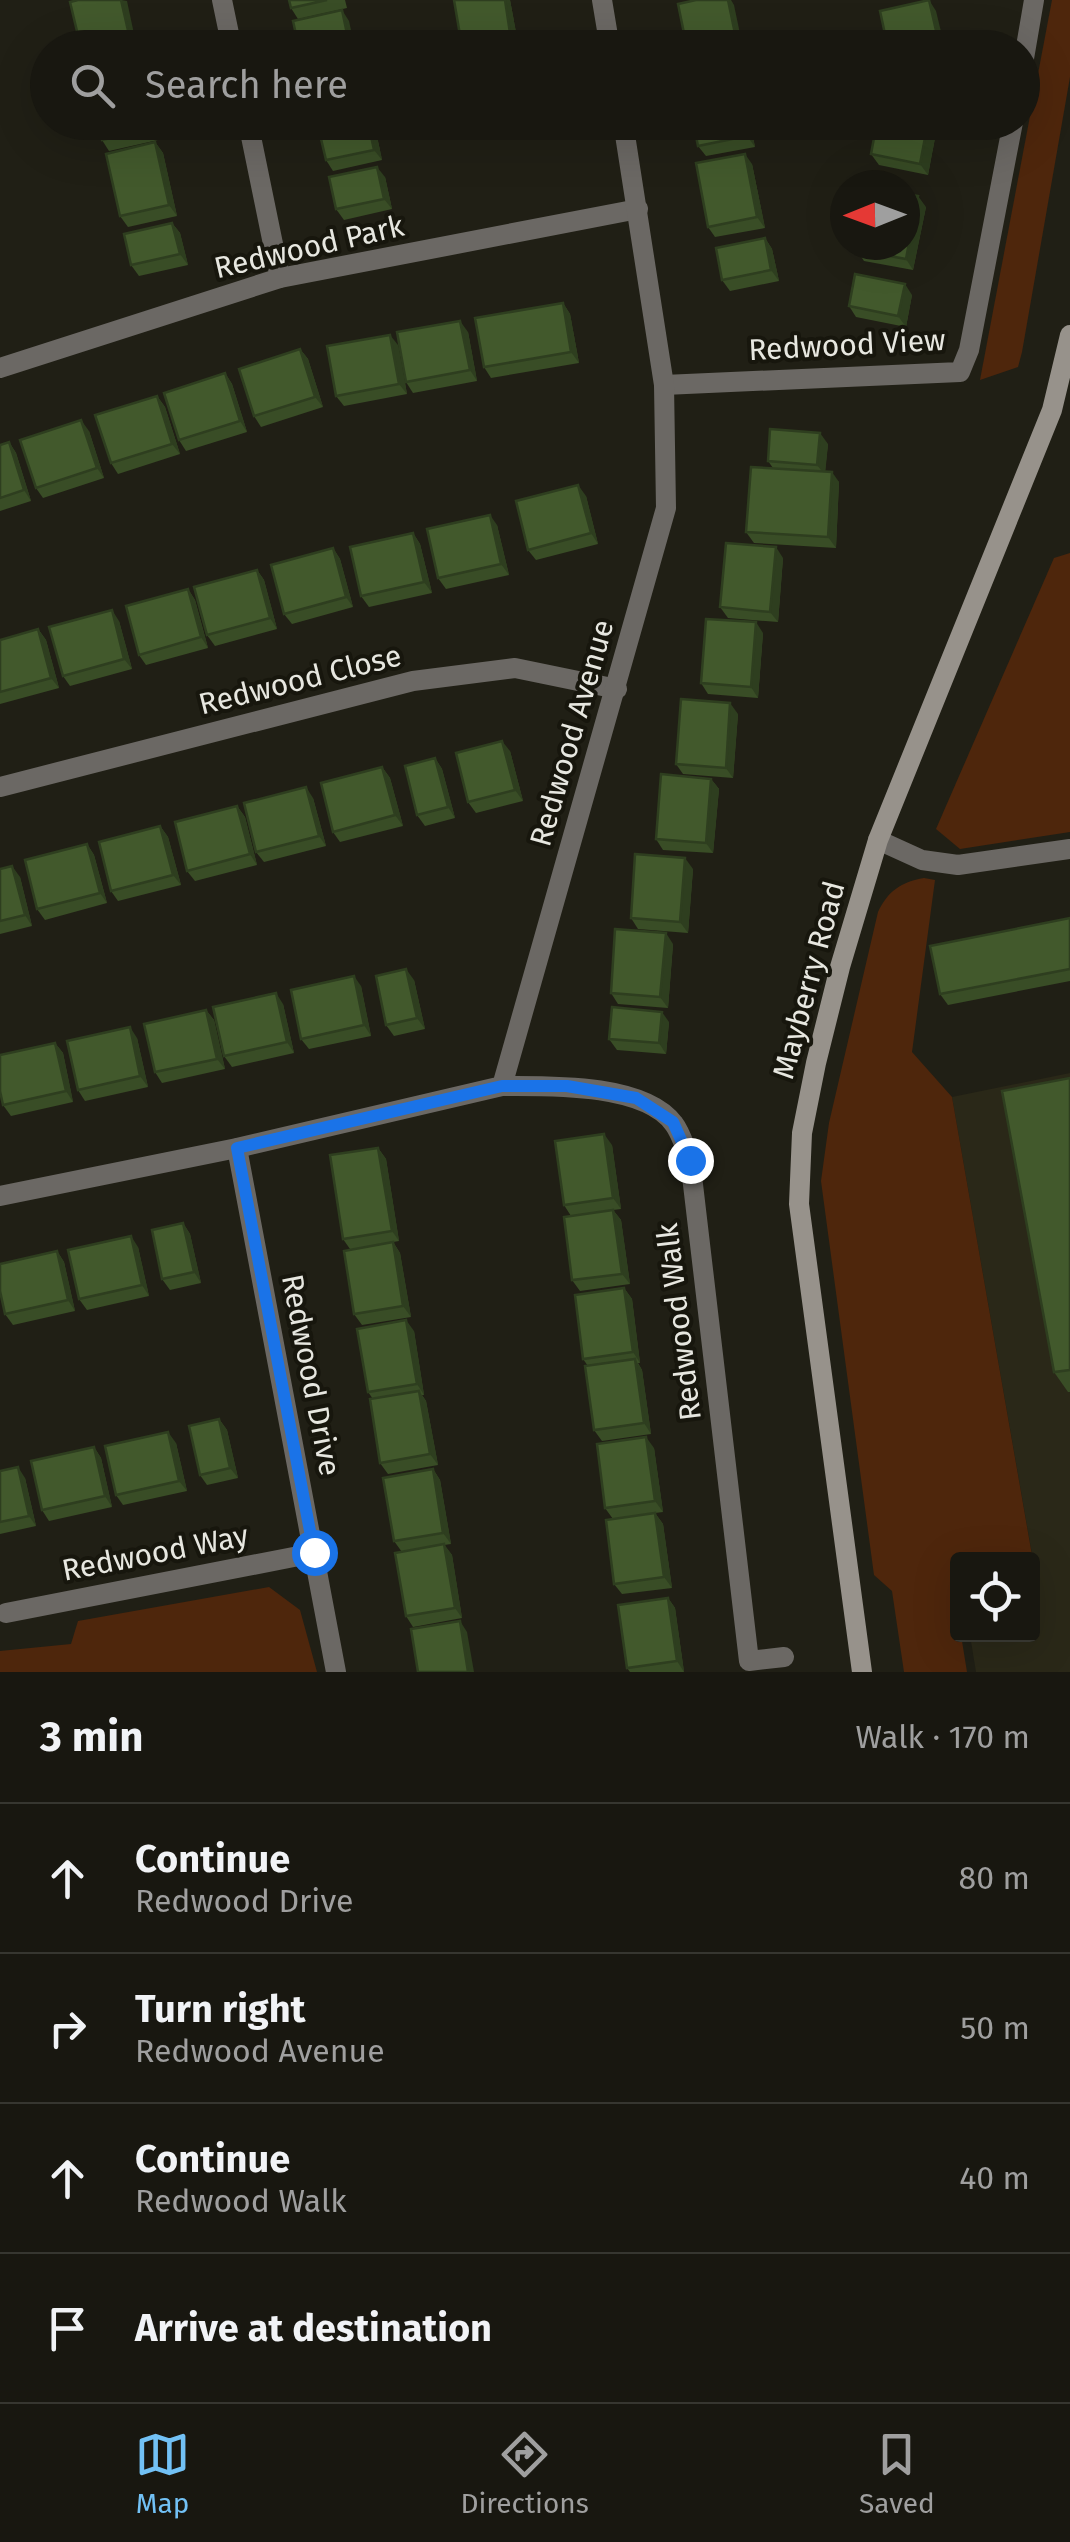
<!DOCTYPE html>
<html lang="en">
<head>
<meta charset="utf-8">
<style>
	body { margin:0; font-family:"Fira Sans",sans-serif; background:#25241e; color:#f1f3f6 }
	.controls { position:absolute; right:30px; bottom:30px; display:grid; overflow:hidden; border-radius:10px; box-shadow:0 10px 40px #0002 }
	.controls button { width:90px; height:90px; display:grid; place-items:center; padding:0; border:0; border-bottom:2px solid #363630; background:#181710; color:#f1f3f6; font:50px sans-serif }
	.compass { position:absolute; left:830px; top:170px; width:90px; height:90px; border-radius:50%; background:#181710; box-shadow:0 10px 40px #0002; rotate:269deg }
	.stop { position:absolute; width:30px; height:30px; margin:-22px; border:8px solid #1a73e8; border-radius:50%; background:#fff }
	.stop.end { background:#1a73e8; border-color:#fff; box-shadow:0 2px 10px #0008 }
	.list { margin:0; padding:0; list-style:none }
	h2 { display:flex; justify-content:space-between; align-items:center; height:130px; margin:0; padding:0 40px; font-size:42px }
	h2 small { font-size:32px; font-weight:400; color:#9f9f9f }
	.list li { display:grid; grid-template-columns:65px 1fr auto; gap:30px; align-items:center; box-sizing:border-box; height:150px; padding:0 40px; border-top:2px solid #363630 }
	.list b { display:block; font-size:38px; white-space:nowrap }
	.list p { margin:0; font-size:32px; white-space:nowrap; color:#9f9f9f }
	.list em { font-size:32px; font-style:normal; color:#9f9f9f }
	.icon { flex:none; width:55px; height:55px; fill:none; stroke:currentColor; stroke-width:2; stroke-linecap:round; stroke-linejoin:round }
	.map { position:relative; flex:none; width:1070px; height:1672px; overflow:hidden }
	.search { position:absolute; background:#181710; box-shadow:0 10px 40px #0002; left:30px; right:30px; top:30px; height:110px; display:flex; align-items:center; gap:25px; box-sizing:border-box; padding:0 35px; border-radius:55px; color:#9f9f9f; font-size:38px }
	.sheet { height:730px; background:#181710 }
	nav { display:flex; justify-content:space-around; align-items:center; box-sizing:border-box; height:140px; border-top:2px solid #363630; background:#181710; font-size:28px; color:#9f9f9f }
	nav a { display:grid; justify-items:center; gap:5px }
	nav .on { color:#72c1f5 }
	.map>svg:first-child { display:block }
	.built { fill:#2a2818 }
	.green { fill:#4e260c }
	.lines { fill:none; stroke-linecap:round; stroke-linejoin:round }
	.street { stroke:#6b6864; stroke-width:20 }
	.secondary { stroke:#97928b; stroke-width:20 }
	.wall { fill:#394d26 }
	.shaded-wall { fill:#2e3e1f }
	.building { fill:#42592c; stroke:#2e3e1f; stroke-width:2.5 }
	.route { stroke:#1a73e8; stroke-width:12 }
	.labels { text-anchor:middle; dominant-baseline:central; stroke-width:8; stroke-linejoin:round; paint-order:stroke }
	.street-label { font-size:30px; fill:#e7e7e0; stroke:#17160d }
</style>
</head>
<body>
<div class="map">
<svg width="1070" height="1672" viewBox="0 0 1070 1672">
	<rect width="100%" height="100%" fill="#201f15"/>
	<path class="built" d="M1070 1073V1672H976L970 1635 1032 1634 1033 1603 1040 1600 952 1097Z"/>
	<g class="green">
		<path d="M1052 0H1070V77L1022 352 1018 367 980 380Z"/>
		<path d="M1070 553V832L960 849 936 829 1054 558Z"/>
		<path d="M924 878 935 880 912 1052 952 1097 1040 1601 1033 1602 1032 1560H958V1634L961 1635 967 1672H904L892 1591 874 1575 821 1181 829 1123 878 912C888 891 901 882 924 878Z"/>
		<path d="M269 1587 300 1610 317 1672H0V1651L71 1644 78 1621Z"/>
	</g>
	<g class="lines">
		<g class="street">
			<path d="M222 0 232 48"/>
			<path d="M602 0 610 48"/>
			<path d="M1022 70 1034 0"/>
			<path d="M248 122 280 278"/>
			<path d="M0 368 280 278 638 209"/>
			<path d="M664 385 960 372 969 350 1013 122"/>
			<path d="M0 787 413 681 515 668 617 689"/>
			<path d="M878 840 922 860 958 865 1070 849"/>
			<path d="M502 1086C548 1086 644 1083 674 1124 681 1133 685 1148 690 1159L749 1661 784 1657"/>
			<path d="M237 1148 336 1672"/>
			<path d="M0 1196 237 1148 502 1086 666 508 664 385 623 122"/>
			<path d="M6 1613 314 1553"/>
		</g>
		<path class="secondary" d="M862 1672 799 1204 802 1133 816 1063 840 967 878 840 1052 410 1070 335"/>
	</g>
	<g class="wall">
		<path d="M289 0H345L347 8 298 19 291 8Z"/>
		<path d="M510 0 518 43 495 48H465L461 41Z"/>
		<path d="M154 122 158 140 109 151 102 140Z"/>
		<path d="M374 122 382 160 333 171 326 160Z"/>
		<path d="M480 122H514L483 128Z"/>
		<path d="M750 122 755 147 706 156 698 146Z"/>
		<path d="M877 122H938L928 175 879 165 871 154Z"/>
		<path d="M155 142 163 153 177 216 128 227 120 216Z"/>
		<path d="M752 164 765 228 715 237 708 227Z"/>
		<path d="M385 177 392 209 344 220 336 209Z"/>
		<path d="M926 207 913 270 864 261 857 250Z"/>
		<path d="M172 223 180 233 188 265 139 276 131 265Z"/>
		<path d="M765 238 772 249 779 281 730 291 722 280Z"/>
		<path d="M912 295 906 327 856 317 849 306Z"/>
		<path d="M563 303 570 314 579 363 491 378 484 367Z"/>
		<path d="M468 332 477 381 413 393 406 382Z"/>
		<path d="M398 345 407 394 344 406 336 396Z"/>
		<path d="M300 349 308 359 323 407 261 427 254 416Z"/>
		<path d="M225 373 232 384 247 432 186 451 179 440Z"/>
		<path d="M157 396 165 407 180 454 118 474 111 463Z"/>
		<path d="M89 431 104 478 43 498 36 488Z"/>
		<path d="M9 442 16 453 31 501 0 511V445Z"/>
		<path d="M828 444 825 471 839 482 836 548 754 543 746 532 773 468 768 461Z"/>
		<path d="M586 496 598 544 536 560 528 550Z"/>
		<path d="M497 525 509 575 446 589 438 578Z"/>
		<path d="M413 533 420 544 432 593 369 607 361 596Z"/>
		<path d="M333 548 340 559 353 607 292 624 284 614Z"/>
		<path d="M783 558 778 622 728 618 720 607Z"/>
		<path d="M257 570 264 580 277 629 215 646 207 635Z"/>
		<path d="M188 589 195 600 208 648 146 665 139 655Z"/>
		<path d="M119 621 132 669 70 686 63 676Z"/>
		<path d="M38 629 46 640 59 688 0 704V640Z"/>
		<path d="M763 633 758 698 708 694 701 683Z"/>
		<path d="M738 714 733 778 683 774 676 764Z"/>
		<path d="M510 751 523 801 476 813 468 802Z"/>
		<path d="M435 758 442 769 455 818 425 826 417 815Z"/>
		<path d="M382 767 390 778 403 826 340 842 333 832Z"/>
		<path d="M711 779 719 789 713 853 663 850 656 839Z"/>
		<path d="M313 798 326 846 264 862 256 852Z"/>
		<path d="M237 806 245 817 257 865 195 881 187 871Z"/>
		<path d="M160 826 168 837 181 885 118 901 111 891Z"/>
		<path d="M87 844 94 855 107 903 45 920 37 909Z"/>
		<path d="M0 869 20 877 32 926 0 934Z"/>
		<path d="M693 869 688 933 638 929 631 918Z"/>
		<path d="M1070 918V981L948 1005 940 994Z"/>
		<path d="M673 944 668 1008 618 1004 611 993Z"/>
		<path d="M414 980 425 1029 394 1036 386 1025Z"/>
		<path d="M361 986 371 1036 309 1049 301 1039Z"/>
		<path d="M283 1004 294 1053 232 1067 224 1056Z"/>
		<path d="M206 1010 214 1020 225 1069 162 1083 155 1072Z"/>
		<path d="M669 1022 666 1054 617 1050 609 1039Z"/>
		<path d="M137 1038 148 1087 85 1101 78 1090Z"/>
		<path d="M55 1043 63 1053 73 1102 11 1116 3 1105Z"/>
		<path d="M1070 1078V1392H1068L1054 1372Z"/>
		<path d="M612 1145 621 1209 613 1210 621 1220 630 1284 580 1291 572 1280 571 1216 564 1205Z"/>
		<path d="M378 1148 386 1159 399 1241 393 1242 400 1253 411 1317 362 1325 354 1314 350 1249 343 1239Z"/>
		<path d="M183 1223 190 1234 201 1283 170 1290 162 1279Z"/>
		<path d="M138 1247 149 1296 87 1310 79 1299Z"/>
		<path d="M57 1251 64 1262 75 1311 13 1325 5 1314Z"/>
		<path d="M624 1288 632 1299 640 1363H638L642 1370 651 1434 602 1441 594 1430 588 1366 583 1359Z"/>
		<path d="M414 1331 424 1395H422L426 1401 438 1465 388 1474 380 1463 373 1399 368 1392Z"/>
		<path d="M219 1419 227 1430 238 1478 207 1485 200 1475Z"/>
		<path d="M176 1443 187 1491 123 1505 116 1495Z"/>
		<path d="M94 1447 101 1458 112 1507 49 1521 42 1510Z"/>
		<path d="M654 1448 663 1512 655 1513 663 1524 672 1588 622 1594 614 1584 613 1519 605 1508Z"/>
		<path d="M433 1469 440 1480 451 1544 444 1545 452 1555 462 1618 413 1627 406 1616 402 1552 394 1541Z"/>
		<path d="M0 1471 25 1478 36 1526 0 1534Z"/>
		<path d="M668 1598 675 1608 684 1672H630L627 1668Z"/>
	</g>
	<g class="shaded-wall">
		<path d="M121 0 127 1 137 48H132Z"/>
		<path d="M505 0H510L518 43 510 33Z"/>
		<path d="M728 0H731L734 5 743 48H738Z"/>
		<path d="M929 0 936 11 945 48H940Z"/>
		<path d="M342 10 349 21 355 48H350Z"/>
		<path d="M149 122H154L158 140 150 129Z"/>
		<path d="M368 122H374L382 160 374 150Z"/>
		<path d="M744 122H750L755 147 747 136Z"/>
		<path d="M928 122H938L928 175 920 164Z"/>
		<path d="M155 142 163 153 177 216 169 205Z"/>
		<path d="M745 154 752 164 765 228 757 217Z"/>
		<path d="M377 167 385 177 392 209 384 199Z"/>
		<path d="M918 196 926 207 913 270 906 259Z"/>
		<path d="M172 223 180 233 188 265 180 254Z"/>
		<path d="M765 238 772 249 779 281 771 270Z"/>
		<path d="M905 284 912 295 906 327 898 316Z"/>
		<path d="M563 303 570 314 579 363 571 352Z"/>
		<path d="M460 321 468 332 477 381 470 370Z"/>
		<path d="M390 335 398 345 407 394 399 384Z"/>
		<path d="M300 349 308 359 323 407 315 397Z"/>
		<path d="M225 373 232 384 247 432 240 421Z"/>
		<path d="M157 396 165 407 180 454 172 444Z"/>
		<path d="M81 420 89 431 104 478 97 468Z"/>
		<path d="M820 433 828 444 825 475 817 465Z"/>
		<path d="M9 442 16 453 31 501 24 490Z"/>
		<path d="M832 472 839 482 836 548 828 537Z"/>
		<path d="M578 485 586 496 598 544 591 533Z"/>
		<path d="M490 515 497 525 509 575 501 564Z"/>
		<path d="M413 533 420 544 432 593 424 582Z"/>
		<path d="M776 547 783 558 778 622 770 612Z"/>
		<path d="M333 548 340 559 353 607 346 597Z"/>
		<path d="M257 570 264 580 277 629 270 618Z"/>
		<path d="M188 589 195 600 208 648 201 637Z"/>
		<path d="M112 610 119 621 132 669 124 659Z"/>
		<path d="M756 622 763 633 758 698 751 687Z"/>
		<path d="M38 629 46 640 59 688 51 678Z"/>
		<path d="M730 703 738 714 733 778 726 768Z"/>
		<path d="M502 741 510 751 523 801 515 790Z"/>
		<path d="M435 758 442 769 455 818 448 807Z"/>
		<path d="M382 767 390 778 403 826 395 815Z"/>
		<path d="M711 779 719 789 713 853 706 843Z"/>
		<path d="M306 787 313 798 326 846 319 836Z"/>
		<path d="M237 806 245 817 257 865 250 854Z"/>
		<path d="M160 826 168 837 181 885 173 875Z"/>
		<path d="M87 844 94 855 107 903 100 893Z"/>
		<path d="M685 858 693 869 688 933 680 922Z"/>
		<path d="M12 866 20 877 32 926 25 915Z"/>
		<path d="M666 933 673 944 668 1008 660 997Z"/>
		<path d="M406 969 414 980 425 1029 417 1018Z"/>
		<path d="M354 976 361 986 371 1036 364 1025Z"/>
		<path d="M276 993 283 1004 294 1053 287 1042Z"/>
		<path d="M206 1010 214 1020 225 1069 217 1059Z"/>
		<path d="M662 1012 669 1022 666 1054 659 1043Z"/>
		<path d="M130 1027 137 1038 148 1087 140 1076Z"/>
		<path d="M55 1043 63 1053 73 1102 66 1091Z"/>
		<path d="M604 1134 612 1145 621 1209 613 1198Z"/>
		<path d="M378 1148 386 1159 399 1241 392 1231Z"/>
		<path d="M613 1210 621 1220 630 1284 622 1274Z"/>
		<path d="M183 1223 190 1234 201 1283 194 1272Z"/>
		<path d="M131 1236 138 1247 149 1296 142 1285Z"/>
		<path d="M393 1242 400 1253 411 1317 403 1306Z"/>
		<path d="M57 1251 64 1262 75 1311 68 1300Z"/>
		<path d="M624 1288 632 1299 640 1363 633 1352Z"/>
		<path d="M406 1320 414 1331 424 1395 417 1384Z"/>
		<path d="M635 1359 642 1370 651 1434 644 1423Z"/>
		<path d="M419 1391 426 1401 438 1465 430 1454Z"/>
		<path d="M219 1419 227 1430 238 1478 230 1468Z"/>
		<path d="M168 1432 176 1443 187 1491 179 1481Z"/>
		<path d="M646 1437 654 1448 663 1512 655 1501Z"/>
		<path d="M94 1447 101 1458 112 1507 105 1496Z"/>
		<path d="M18 1467 25 1478 36 1526 29 1516Z"/>
		<path d="M433 1469 440 1480 451 1544 443 1533Z"/>
		<path d="M655 1513 663 1524 672 1588 664 1577Z"/>
		<path d="M444 1544 452 1555 462 1618 455 1608Z"/>
		<path d="M668 1598 675 1608 684 1672 677 1661Z"/>
		<path d="M460 1621 467 1632 474 1672H468Z"/>
	</g>
	<g class="building">
		<path d="M78 0H121L132 48H81L70 2Z"/>
		<path d="M289 0H327L291 8Z"/>
		<path d="M454 0H505L510 33 461 41Z"/>
		<path d="M696 0H728L738 48H687L678 4Z"/>
		<path d="M929 0 940 48H888L880 11Z"/>
		<path d="M342 10 350 48H299L293 21Z"/>
		<path d="M98 122H149L150 129 102 140Z"/>
		<path d="M317 122H368L374 150 326 160Z"/>
		<path d="M693 122H744L747 136 698 146Z"/>
		<path d="M877 122H928L920 164 871 154Z"/>
		<path d="M155 142 169 205 120 216 106 154Z"/>
		<path d="M745 154 757 217 708 227 696 163Z"/>
		<path d="M377 167 384 199 336 209 329 177Z"/>
		<path d="M905 194 918 196 906 259 857 250 858 245H905Z"/>
		<path d="M172 223 180 254 131 265 124 234Z"/>
		<path d="M765 238 771 270 722 280 716 248Z"/>
		<path d="M855 274 905 284 898 316 849 306Z"/>
		<path d="M563 303 571 352 484 367 475 318Z"/>
		<path d="M460 321 470 370 406 382 397 332Z"/>
		<path d="M390 335 399 384 336 396 327 346Z"/>
		<path d="M300 349 315 397 254 416 239 369Z"/>
		<path d="M225 373 240 421 179 440 164 393Z"/>
		<path d="M157 396 172 444 111 463 95 415Z"/>
		<path d="M81 420 97 468 36 488 20 440Z"/>
		<path d="M770 429 820 433 817 465 768 461Z"/>
		<path d="M9 442 24 490 0 498V445Z"/>
		<path d="M751 467 832 472 828 537 746 532Z"/>
		<path d="M578 485 591 533 528 550 516 501Z"/>
		<path d="M490 515 501 564 438 578 427 529Z"/>
		<path d="M413 533 424 582 361 596 350 547Z"/>
		<path d="M726 543 776 547 770 612 720 607Z"/>
		<path d="M333 548 346 597 284 614 271 565Z"/>
		<path d="M257 570 270 618 207 635 194 587Z"/>
		<path d="M188 589 201 637 139 655 126 606Z"/>
		<path d="M112 610 124 659 63 676 49 627Z"/>
		<path d="M706 619 756 622 751 687 701 683Z"/>
		<path d="M38 629 51 678 0 692V640Z"/>
		<path d="M681 699 730 703 726 768 676 764Z"/>
		<path d="M502 741 515 790 468 802 456 753Z"/>
		<path d="M435 758 448 807 417 815 405 766Z"/>
		<path d="M382 767 395 815 333 832 321 783Z"/>
		<path d="M661 774 711 779 706 843 656 839Z"/>
		<path d="M306 787 319 836 256 852 244 803Z"/>
		<path d="M237 806 250 854 187 871 175 822Z"/>
		<path d="M160 826 173 875 111 891 99 842Z"/>
		<path d="M87 844 100 893 37 909 25 860Z"/>
		<path d="M635 854 685 858 680 922 631 918Z"/>
		<path d="M12 866 25 915 0 921V869Z"/>
		<path d="M1070 918V969L940 994 930 946Z"/>
		<path d="M615 929 666 933 660 997 611 993Z"/>
		<path d="M406 969 417 1018 386 1025 376 976Z"/>
		<path d="M354 976 364 1025 301 1039 291 990Z"/>
		<path d="M276 993 287 1042 224 1056 213 1007Z"/>
		<path d="M612 1007 662 1012 659 1043 609 1039Z"/>
		<path d="M206 1010 217 1059 155 1072 144 1024Z"/>
		<path d="M130 1027 140 1076 78 1090 67 1041Z"/>
		<path d="M55 1043 66 1091 3 1105 0 1091V1055Z"/>
		<path d="M1070 1078V1370L1054 1372 1002 1091Z"/>
		<path d="M604 1134 613 1198 564 1205 555 1141Z"/>
		<path d="M378 1148 392 1231 343 1239 330 1155Z"/>
		<path d="M613 1210 622 1274 572 1280 564 1217Z"/>
		<path d="M183 1223 194 1272 162 1279 152 1230Z"/>
		<path d="M131 1236 142 1285 79 1299 68 1250Z"/>
		<path d="M393 1242 403 1306 354 1314 344 1251Z"/>
		<path d="M57 1251 68 1300 5 1314 0 1291V1264Z"/>
		<path d="M624 1288 633 1352 583 1359 575 1295Z"/>
		<path d="M406 1320 417 1384 368 1392 357 1329Z"/>
		<path d="M635 1359 644 1423 594 1430 585 1366Z"/>
		<path d="M419 1391 430 1454 380 1463 370 1399Z"/>
		<path d="M219 1419 230 1468 200 1475 189 1426Z"/>
		<path d="M168 1432 179 1481 116 1495 105 1446Z"/>
		<path d="M646 1437 655 1501 605 1508 597 1444Z"/>
		<path d="M94 1447 105 1496 42 1510 31 1461Z"/>
		<path d="M18 1467 29 1516 0 1522V1471Z"/>
		<path d="M433 1469 443 1533 394 1541 383 1478Z"/>
		<path d="M655 1513 664 1577 614 1584 606 1520Z"/>
		<path d="M444 1544 455 1608 406 1616 395 1553Z"/>
		<path d="M668 1598 677 1661 627 1668 618 1605Z"/>
		<path d="M460 1621 468 1672H418L411 1629Z"/>
	</g>
	<g class="lines">
		<path class="route" d="M314 1552 237 1148 502 1086H567L636 1098 673 1122 690 1160"/>
	</g>
	<g class="labels">
		<g class="street-label">
			<text transform="translate(309 247) rotate(-13)">Redwood Park</text>
			<text transform="translate(847 345) rotate(-3)">Redwood View</text>
			<text transform="translate(300 680) rotate(-14)">Redwood Close</text>
			<text transform="translate(572 733) rotate(-74)">Redwood Avenue</text>
			<text transform="translate(809 980) rotate(-75)">Mayberry Road</text>
			<text transform="translate(679 1322) rotate(-97)">Redwood Walk</text>
			<text transform="translate(311 1375) rotate(79)">Redwood Drive</text>
			<text transform="translate(155 1553) rotate(-11)">Redwood Way</text>
		</g>
	</g>
</svg>
<div class="controls">
<button><svg class="icon" aria-label="locate" viewBox="0 0 24 24"><circle cx="12" cy="12" r="6"/><path d="M12 2v4M12 18v4M2 12h4M18 12h4"/></svg></button>
</div>
<svg class="compass" viewBox="-18 -18 36 36"><path d="M0-13l5 13h-10z" fill="#e53935"/><path d="M0 13l5-13h-10z" fill="#9f9f9f"/></svg>
<div class="stop" style="left:314px;top:1552px"></div>
<div class="stop end" style="left:690px;top:1160px"></div>
<div class="search"><svg class="icon" aria-label="search" viewBox="0 0 24 24"><circle cx="10" cy="10" r="6"/><path d="M15 15l6 6"/></svg>Search here</div>
</div>
<section class="sheet">
<h2>3 min<small>Walk · 170 m</small></h2>
<ul class="list">
<li><svg class="icon" aria-label="ahead" viewBox="0 0 24 24"><path d="M12 20V5M6 11l6-6 6 6"/></svg><div><b>Continue</b><p>Redwood Drive</p></div><em>80 m</em></li>
<li><svg class="icon" aria-label="right" viewBox="0 0 24 24"><path d="M7 20v-9h11M14 6l5 5-5 5"/></svg><div><b>Turn right</b><p>Redwood Avenue</p></div><em>50 m</em></li>
<li><svg class="icon" aria-label="ahead" viewBox="0 0 24 24"><path d="M12 20V5M6 11l6-6 6 6"/></svg><div><b>Continue</b><p>Redwood Walk</p></div><em>40 m</em></li>
<li><svg class="icon" aria-label="arrive" viewBox="0 0 24 24"><path d="M6 21V4h12l-3 4 3 4H6"/></svg><div><b>Arrive at destination</b></div></li>
</ul>
</section>
<nav>
<a class="on"><svg class="icon" aria-label="map" viewBox="0 0 24 24"><path d="M3 6l6-2 6 2 6-2v14l-6 2-6-2-6 2zM9 4v14M15 6v14"/></svg>Map</a>
<a><svg class="icon" aria-label="directions" viewBox="0 0 24 24"><path d="M12 3l9 9-9 9-9-9zM9 14v-3h6M13 9l2 2-2 2"/></svg>Directions</a>
<a><svg class="icon" aria-label="saved" viewBox="0 0 24 24"><path d="M7 4h10v16l-5-4-5 4z"/></svg>Saved</a>
</nav>
</body>
</html>
